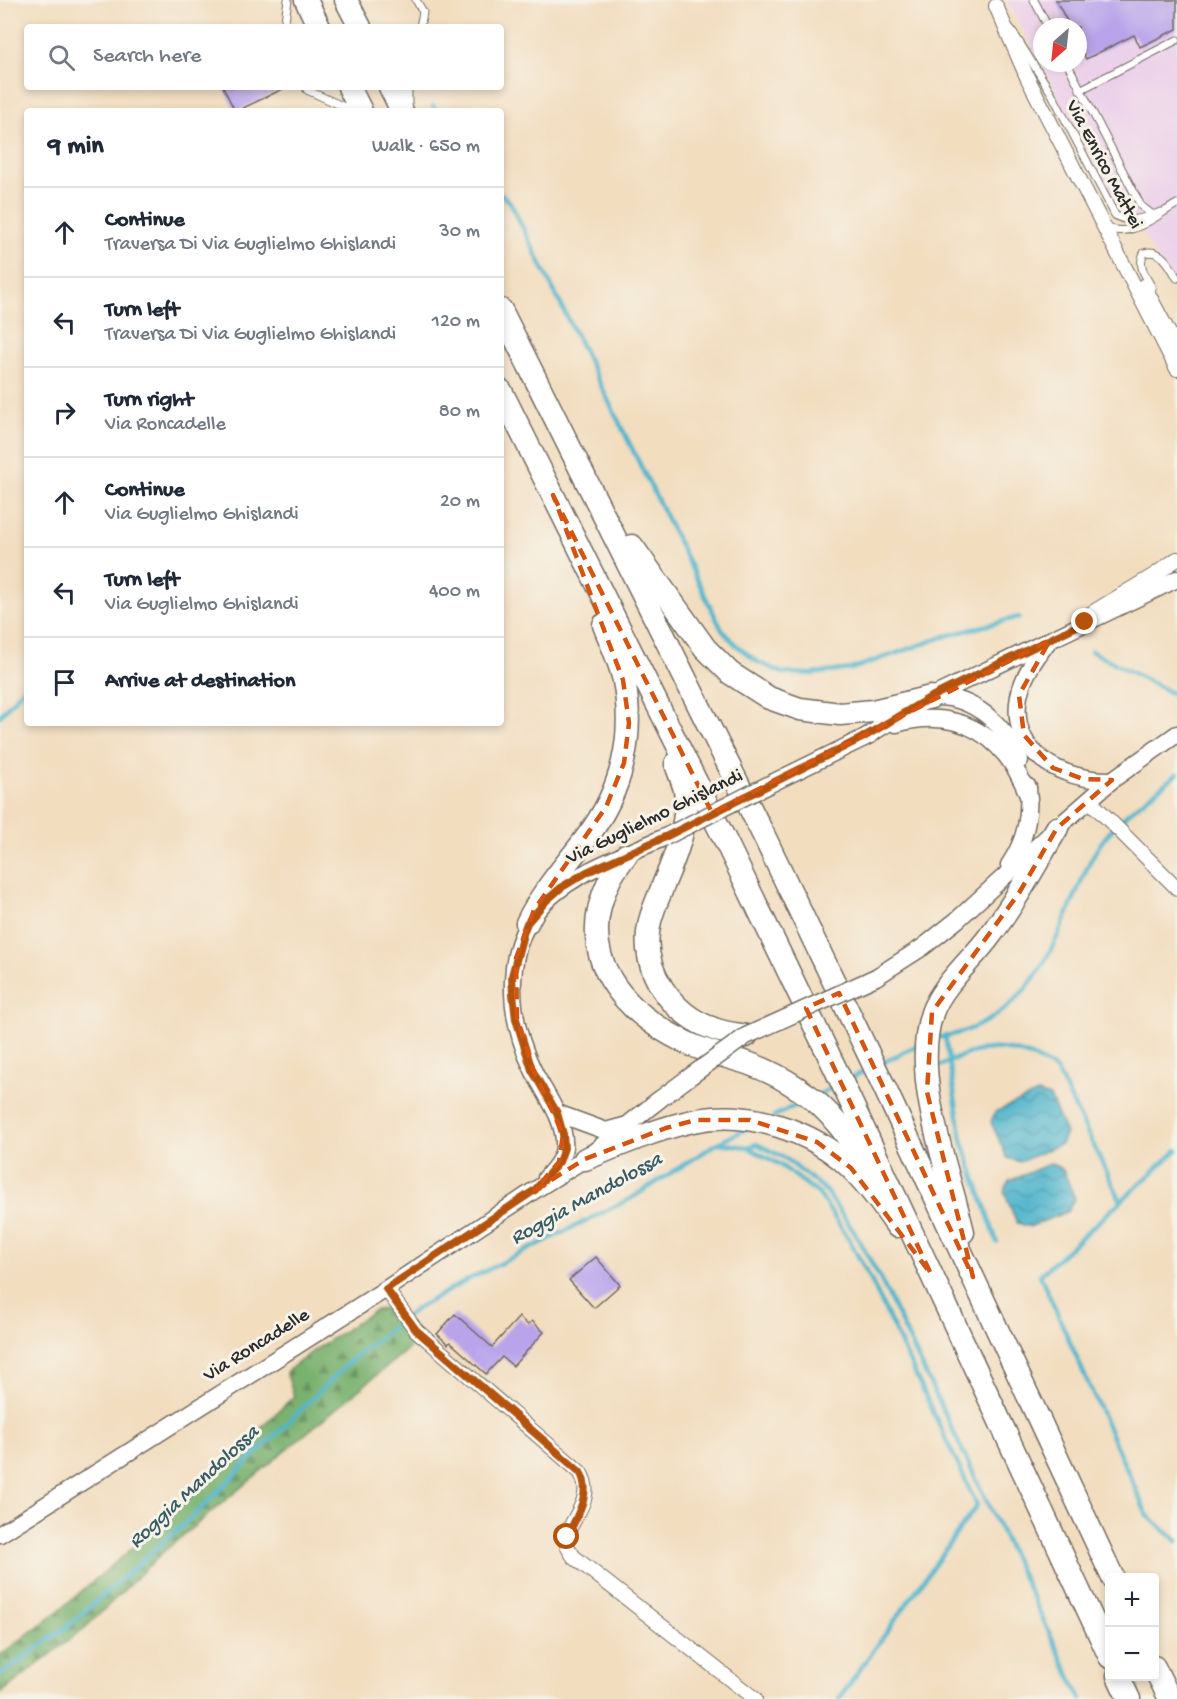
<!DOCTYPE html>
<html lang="en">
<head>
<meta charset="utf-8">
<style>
	body { margin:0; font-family:"Gochi Hand",sans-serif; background:#f2f2f3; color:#1f2937 }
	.controls { position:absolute; right:18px; bottom:18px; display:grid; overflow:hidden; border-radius:6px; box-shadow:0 3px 9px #0003 }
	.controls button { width:54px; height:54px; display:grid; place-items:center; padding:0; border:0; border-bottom:2px solid #e0e1e3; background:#fff; color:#1f2937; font:30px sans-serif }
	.compass { position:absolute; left:1033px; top:18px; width:54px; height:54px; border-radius:50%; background:#fff; box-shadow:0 3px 9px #0003; rotate:207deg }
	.stop { position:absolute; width:18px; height:18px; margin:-14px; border:4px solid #b45309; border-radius:50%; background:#fff }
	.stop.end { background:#b45309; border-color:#fff; box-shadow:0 2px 6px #0008 }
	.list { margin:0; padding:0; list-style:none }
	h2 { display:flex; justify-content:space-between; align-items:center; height:78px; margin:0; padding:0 24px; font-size:26px }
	h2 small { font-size:20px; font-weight:400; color:#747a83 }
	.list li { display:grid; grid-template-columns:39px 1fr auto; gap:18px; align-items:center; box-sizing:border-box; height:90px; padding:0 24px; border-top:2px solid #e0e1e3 }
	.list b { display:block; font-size:22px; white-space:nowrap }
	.list p { margin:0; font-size:20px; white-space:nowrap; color:#747a83 }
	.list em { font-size:20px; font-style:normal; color:#747a83 }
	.icon { flex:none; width:33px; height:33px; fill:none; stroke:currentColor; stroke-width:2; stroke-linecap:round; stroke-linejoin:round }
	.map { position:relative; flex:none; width:1177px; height:1699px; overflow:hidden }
	.search { position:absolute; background:#fff; box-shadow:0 3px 9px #0003; left:24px; top:24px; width:480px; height:66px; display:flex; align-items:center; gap:15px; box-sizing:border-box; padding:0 21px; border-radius:6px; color:#747a83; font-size:22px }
	.panel { position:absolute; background:#fff; box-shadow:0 3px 9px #0003; left:24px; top:108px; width:480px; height:618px; border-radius:6px }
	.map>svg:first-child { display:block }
	.built { fill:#ecd1ea; fill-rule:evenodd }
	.forest { fill:url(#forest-firs); stroke:#526e4c; stroke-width:1.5 }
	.water { fill:url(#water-waves); stroke:#3d707c; stroke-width:1.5 }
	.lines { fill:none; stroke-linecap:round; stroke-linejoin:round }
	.stream { stroke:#4fb5cd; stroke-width:4.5 }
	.building { fill:#b9a4eb }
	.service-casing { stroke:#71695f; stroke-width:9 }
	.minor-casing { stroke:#71695f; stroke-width:16 }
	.tertiary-casing { stroke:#71695f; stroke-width:19 }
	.trunk-casing { stroke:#71695f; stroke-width:25 }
	.service { stroke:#fff; stroke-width:7 }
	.minor { stroke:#fff; stroke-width:14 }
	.tertiary { stroke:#fff; stroke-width:16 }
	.trunk { stroke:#fff; stroke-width:22 }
	.tertiary-bridge-casing { stroke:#71695f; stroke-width:19; stroke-linecap:butt }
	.tertiary-bridge { stroke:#fff; stroke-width:16 }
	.route { stroke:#b45309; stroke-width:8 }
	.marked { fill:none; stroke:#d5540f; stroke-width:4.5; stroke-dasharray:12 8; stroke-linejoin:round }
	.labels { text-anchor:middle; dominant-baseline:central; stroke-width:6; stroke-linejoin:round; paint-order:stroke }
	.street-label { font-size:20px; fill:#2b2b2b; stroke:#f7f3e8 }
	.water-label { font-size:21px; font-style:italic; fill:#385b64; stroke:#f7f3e8 }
</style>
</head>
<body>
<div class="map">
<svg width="1177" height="1699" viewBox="0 0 1177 1699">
	<defs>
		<pattern id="forest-firs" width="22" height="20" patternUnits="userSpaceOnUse" patternTransform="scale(1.5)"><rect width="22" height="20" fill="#79b16e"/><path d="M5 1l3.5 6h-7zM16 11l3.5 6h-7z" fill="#63905b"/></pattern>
		<pattern id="water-waves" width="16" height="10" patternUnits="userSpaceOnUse" patternTransform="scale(1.5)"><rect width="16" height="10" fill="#4fb5cd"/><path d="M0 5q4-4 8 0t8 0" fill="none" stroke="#4293a7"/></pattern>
	</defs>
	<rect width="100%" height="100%" fill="#f7f3e8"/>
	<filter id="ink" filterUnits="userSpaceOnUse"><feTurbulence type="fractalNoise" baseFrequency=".0167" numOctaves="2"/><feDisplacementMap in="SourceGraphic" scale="12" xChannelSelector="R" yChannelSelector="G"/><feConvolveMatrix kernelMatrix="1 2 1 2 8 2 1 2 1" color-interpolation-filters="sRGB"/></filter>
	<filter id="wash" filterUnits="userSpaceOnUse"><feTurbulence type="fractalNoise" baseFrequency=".008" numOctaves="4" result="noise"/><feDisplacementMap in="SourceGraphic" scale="24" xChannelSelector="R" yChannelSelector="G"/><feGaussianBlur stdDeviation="1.35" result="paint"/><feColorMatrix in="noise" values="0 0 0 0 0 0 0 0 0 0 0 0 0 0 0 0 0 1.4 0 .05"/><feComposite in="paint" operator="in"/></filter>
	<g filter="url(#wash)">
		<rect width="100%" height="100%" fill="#f2ddbf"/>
		<path class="built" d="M1007 0H1177V297L1137 222 1119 213ZM1042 27H1078V63H1042Z"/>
		<path class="forest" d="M387 1309 396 1312 419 1340 163 1552 86 1627 0 1694V1655L58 1611 169 1517 294 1396 286 1372 313 1351 375 1310Z"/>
		<g class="water">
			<path d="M1038 1093 1050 1097 1066 1133 1061 1144 1020 1162 1007 1158 991 1122 995 1112Z"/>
			<path d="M1051 1163 1063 1170 1075 1198 1068 1211 1030 1227 1017 1223 1004 1192 1009 1181Z"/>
		</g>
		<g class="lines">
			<g class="stream">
				<path d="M433 106 436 111"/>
				<path d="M501 194 510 202 722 630 735 644 756 661 782 673 811 674 851 669 946 636 1019 617"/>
				<path d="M1091 651 1177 696"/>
				<path d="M0 716 27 684"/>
				<path d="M945 1036 962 1140 997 1242"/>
				<path d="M934 1039C944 1036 955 1035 965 1031 1030 1008 1051 952 1076 894 1084 874 1093 851 1108 834 1127 811 1154 793 1177 774"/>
				<path d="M880 1064 920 1044"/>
				<path d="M939 1066C951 1061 962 1055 974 1052 1002 1043 1034 1054 1057 1071L1121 1201"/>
				<path d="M847 1080 869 1069"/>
				<path d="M818 1095 837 1085"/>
				<path d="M774 1116 805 1101"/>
				<path d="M719 1143 747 1147 779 1164 819 1194 848 1238 870 1278 977 1505 839 1699"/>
				<path d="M747 1147 757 1144 785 1158 825 1190 855 1233 879 1276 1081 1699"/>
				<path d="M1177 1150 1040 1275 1147 1515 1177 1541"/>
				<path d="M0 1675 73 1622 192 1517 351 1360 416 1309 469 1279 630 1199 718 1143 748 1128"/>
			</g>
		</g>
		<g id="blocks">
			<g class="building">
				<path d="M1056 0H1177V29L1140 47 1134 35 1086 59 1078 43V27H1070Z"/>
				<path d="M223 87H287L237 111H235Z"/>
				<path d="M596 1257 620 1285 594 1308 569 1280Z"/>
				<path d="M455 1314 492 1347 519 1317 528 1325 532 1321 544 1332 513 1366 502 1357 486 1374 450 1342 448 1344 437 1334Z"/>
			</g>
		</g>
	</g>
	<g filter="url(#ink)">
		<use href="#blocks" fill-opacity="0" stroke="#71695f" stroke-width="1.5"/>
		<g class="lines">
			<g class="service-casing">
				<g id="service">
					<path d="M416 0 423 12 420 27"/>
					<path d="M1034 0 1048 27"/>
					<path d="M284 27 288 0"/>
					<path d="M1011 29 1052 94 1115 215C1129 225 1146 217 1161 212"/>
					<path d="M1067 63 1141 206 1153 215"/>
					<path d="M306 87 307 90 351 110"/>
					<path d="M408 87V105"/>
					<path d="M1080 90 1177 40"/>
					<path d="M1104 226C1130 241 1156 215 1177 204"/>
					<path d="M1152 288C1146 277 1137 265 1144 253 1161 248 1170 265 1177 278"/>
				</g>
			</g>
			<g class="minor-casing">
				<g id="minor">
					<path d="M996 6 1027 77 1177 369"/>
					<path d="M1144 286 1177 348"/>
					<path d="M1085 617 1156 574 1177 559"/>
					<path d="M1089 800 1177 888"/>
					<path d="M386 1289 416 1330 580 1472C599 1502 562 1523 567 1545 568 1549 572 1554 574 1557L755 1699"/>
				</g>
			</g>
			<g class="tertiary-casing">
				<g id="tertiary">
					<path d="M1047 643C1035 659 1023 676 1019 696 1008 754 1063 781 1112 780"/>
					<path d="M935 697C973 696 1006 725 1020 760"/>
					<path d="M896 724C960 706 1007 737 1029 798"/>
					<path d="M862 739 931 697 1177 579"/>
					<path d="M768 785 872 734"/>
					<path d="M1009 865C1026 840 1030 817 1028 787"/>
					<path d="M876 977 923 947 957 920 1057 828 1112 780 1177 734"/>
					<path d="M652 1105 688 1078"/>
					<path d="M557 1113 606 1131 624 1126"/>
					<path d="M546 1178C554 1169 563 1159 564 1147 566 1120 545 1094 534 1072 507 1018 500 941 549 898 581 869 626 855 665 837"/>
					<path d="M0 1534 386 1289 535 1190 585 1159 660 1099"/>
				</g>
			</g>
			<g class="trunk-casing">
				<g id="trunk">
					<path d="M306 0 319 27"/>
					<path d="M346 0 360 27"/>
					<path d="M349 87 361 111"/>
					<path d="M390 87 402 111"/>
					<path d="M501 310 765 838 880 1078 1113 1578"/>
					<path d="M501 391 728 846 836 1070 1110 1657"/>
					<path d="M632 546 705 648 730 673 769 698 800 709 840 714 873 711 931 697"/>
					<path d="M676 764C679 773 683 782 685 790 689 822 676 855 664 883 659 897 651 912 649 926 640 970 673 1016 714 1029 724 1033 735 1034 746 1036"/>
					<path d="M626 855C620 863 613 872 609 881 573 957 623 1013 689 1044 709 1053 730 1057 750 1064 767 1070 784 1079 799 1089 831 1109 850 1139 869 1171"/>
					<path d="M527 923C542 891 566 865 587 837 622 791 635 737 624 681 620 662 611 643 604 625"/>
					<path d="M585 1159C620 1145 656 1129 693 1121 747 1109 812 1130 851 1168 869 1186 883 1206 897 1226"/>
					<path d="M963 1232C948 1168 911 1077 932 1013 941 986 972 960 989 937 1015 903 1035 865 1057 828"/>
					<path d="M1154 1667 1170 1699"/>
					<path d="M1118 1676 1129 1699"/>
				</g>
			</g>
			<use href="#service" class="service"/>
			<use href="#minor" class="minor"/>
			<use href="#tertiary" class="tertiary"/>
			<use href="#trunk" class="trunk"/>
			<g class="tertiary-bridge-casing">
				<g id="tertiary-bridge">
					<path d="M665 837 768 785"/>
					<path d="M688 1078 746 1036 876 977"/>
				</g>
			</g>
			<use href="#tertiary-bridge" class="tertiary-bridge"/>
		</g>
	</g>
	<g class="lines" filter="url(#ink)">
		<path class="route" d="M567 1537C576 1517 593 1493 580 1472L416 1330 386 1289 535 1190 559 1162 564 1148 563 1134 557 1113 532 1070 516 1019 513 994 512 976 523 934 527 923 547 900 562 887 587 872 665 837 862 738 931 697 1085 622"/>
	</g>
	<path class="marked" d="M553 495 712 813 1050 640 1019 695 1024 735 1053 768 1083 779 1112 780 1057 828 1019 893 932 1012 927 1092 973 1277 839 993 806 1008 931 1274 851 1168 817 1142 750 1120H696L666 1128 585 1159 535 1190 559 1162 563 1134 533 1069 517 1019 516 958 534 910 606 807 624 763 629 723 623 680Z"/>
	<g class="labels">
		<g class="street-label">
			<text transform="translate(1103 165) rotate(62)">Via Enrico Mattei</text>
			<text transform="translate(655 818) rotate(-26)">Via Guglielmo Ghislandi</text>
			<text transform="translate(257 1346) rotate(-32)">Via Roncadelle</text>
		</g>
		<g class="water-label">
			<text transform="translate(587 1200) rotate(-29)">Roggia Mandolossa</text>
			<text transform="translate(195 1488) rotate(-43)">Roggia Mandolossa</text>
		</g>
	</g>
</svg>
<div class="controls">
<button>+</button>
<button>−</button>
</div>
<svg class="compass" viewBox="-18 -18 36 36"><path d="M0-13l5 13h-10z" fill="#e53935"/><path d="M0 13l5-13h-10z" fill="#747a83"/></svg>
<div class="stop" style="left:567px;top:1537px"></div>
<div class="stop end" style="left:1085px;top:622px"></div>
<div class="search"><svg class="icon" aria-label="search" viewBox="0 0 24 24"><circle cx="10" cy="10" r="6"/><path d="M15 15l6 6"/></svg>Search here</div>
<section class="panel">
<h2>9 min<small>Walk · 650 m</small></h2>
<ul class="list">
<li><svg class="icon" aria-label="ahead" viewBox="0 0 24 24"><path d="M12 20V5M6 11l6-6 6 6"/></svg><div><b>Continue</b><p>Traversa Di Via Guglielmo Ghislandi</p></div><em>30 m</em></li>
<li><svg class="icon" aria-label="left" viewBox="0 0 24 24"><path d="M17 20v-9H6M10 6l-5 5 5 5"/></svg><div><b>Turn left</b><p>Traversa Di Via Guglielmo Ghislandi</p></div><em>120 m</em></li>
<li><svg class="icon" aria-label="right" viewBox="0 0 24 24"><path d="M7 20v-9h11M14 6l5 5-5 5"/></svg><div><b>Turn right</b><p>Via Roncadelle</p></div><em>80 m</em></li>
<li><svg class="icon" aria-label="ahead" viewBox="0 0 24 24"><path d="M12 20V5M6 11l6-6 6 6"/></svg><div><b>Continue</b><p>Via Guglielmo Ghislandi</p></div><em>20 m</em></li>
<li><svg class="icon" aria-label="left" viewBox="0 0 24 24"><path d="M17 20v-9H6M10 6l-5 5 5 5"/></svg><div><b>Turn left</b><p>Via Guglielmo Ghislandi</p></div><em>400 m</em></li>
<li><svg class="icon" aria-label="arrive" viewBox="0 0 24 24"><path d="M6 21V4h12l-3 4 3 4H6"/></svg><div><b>Arrive at destination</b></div></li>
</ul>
</section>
</div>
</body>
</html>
